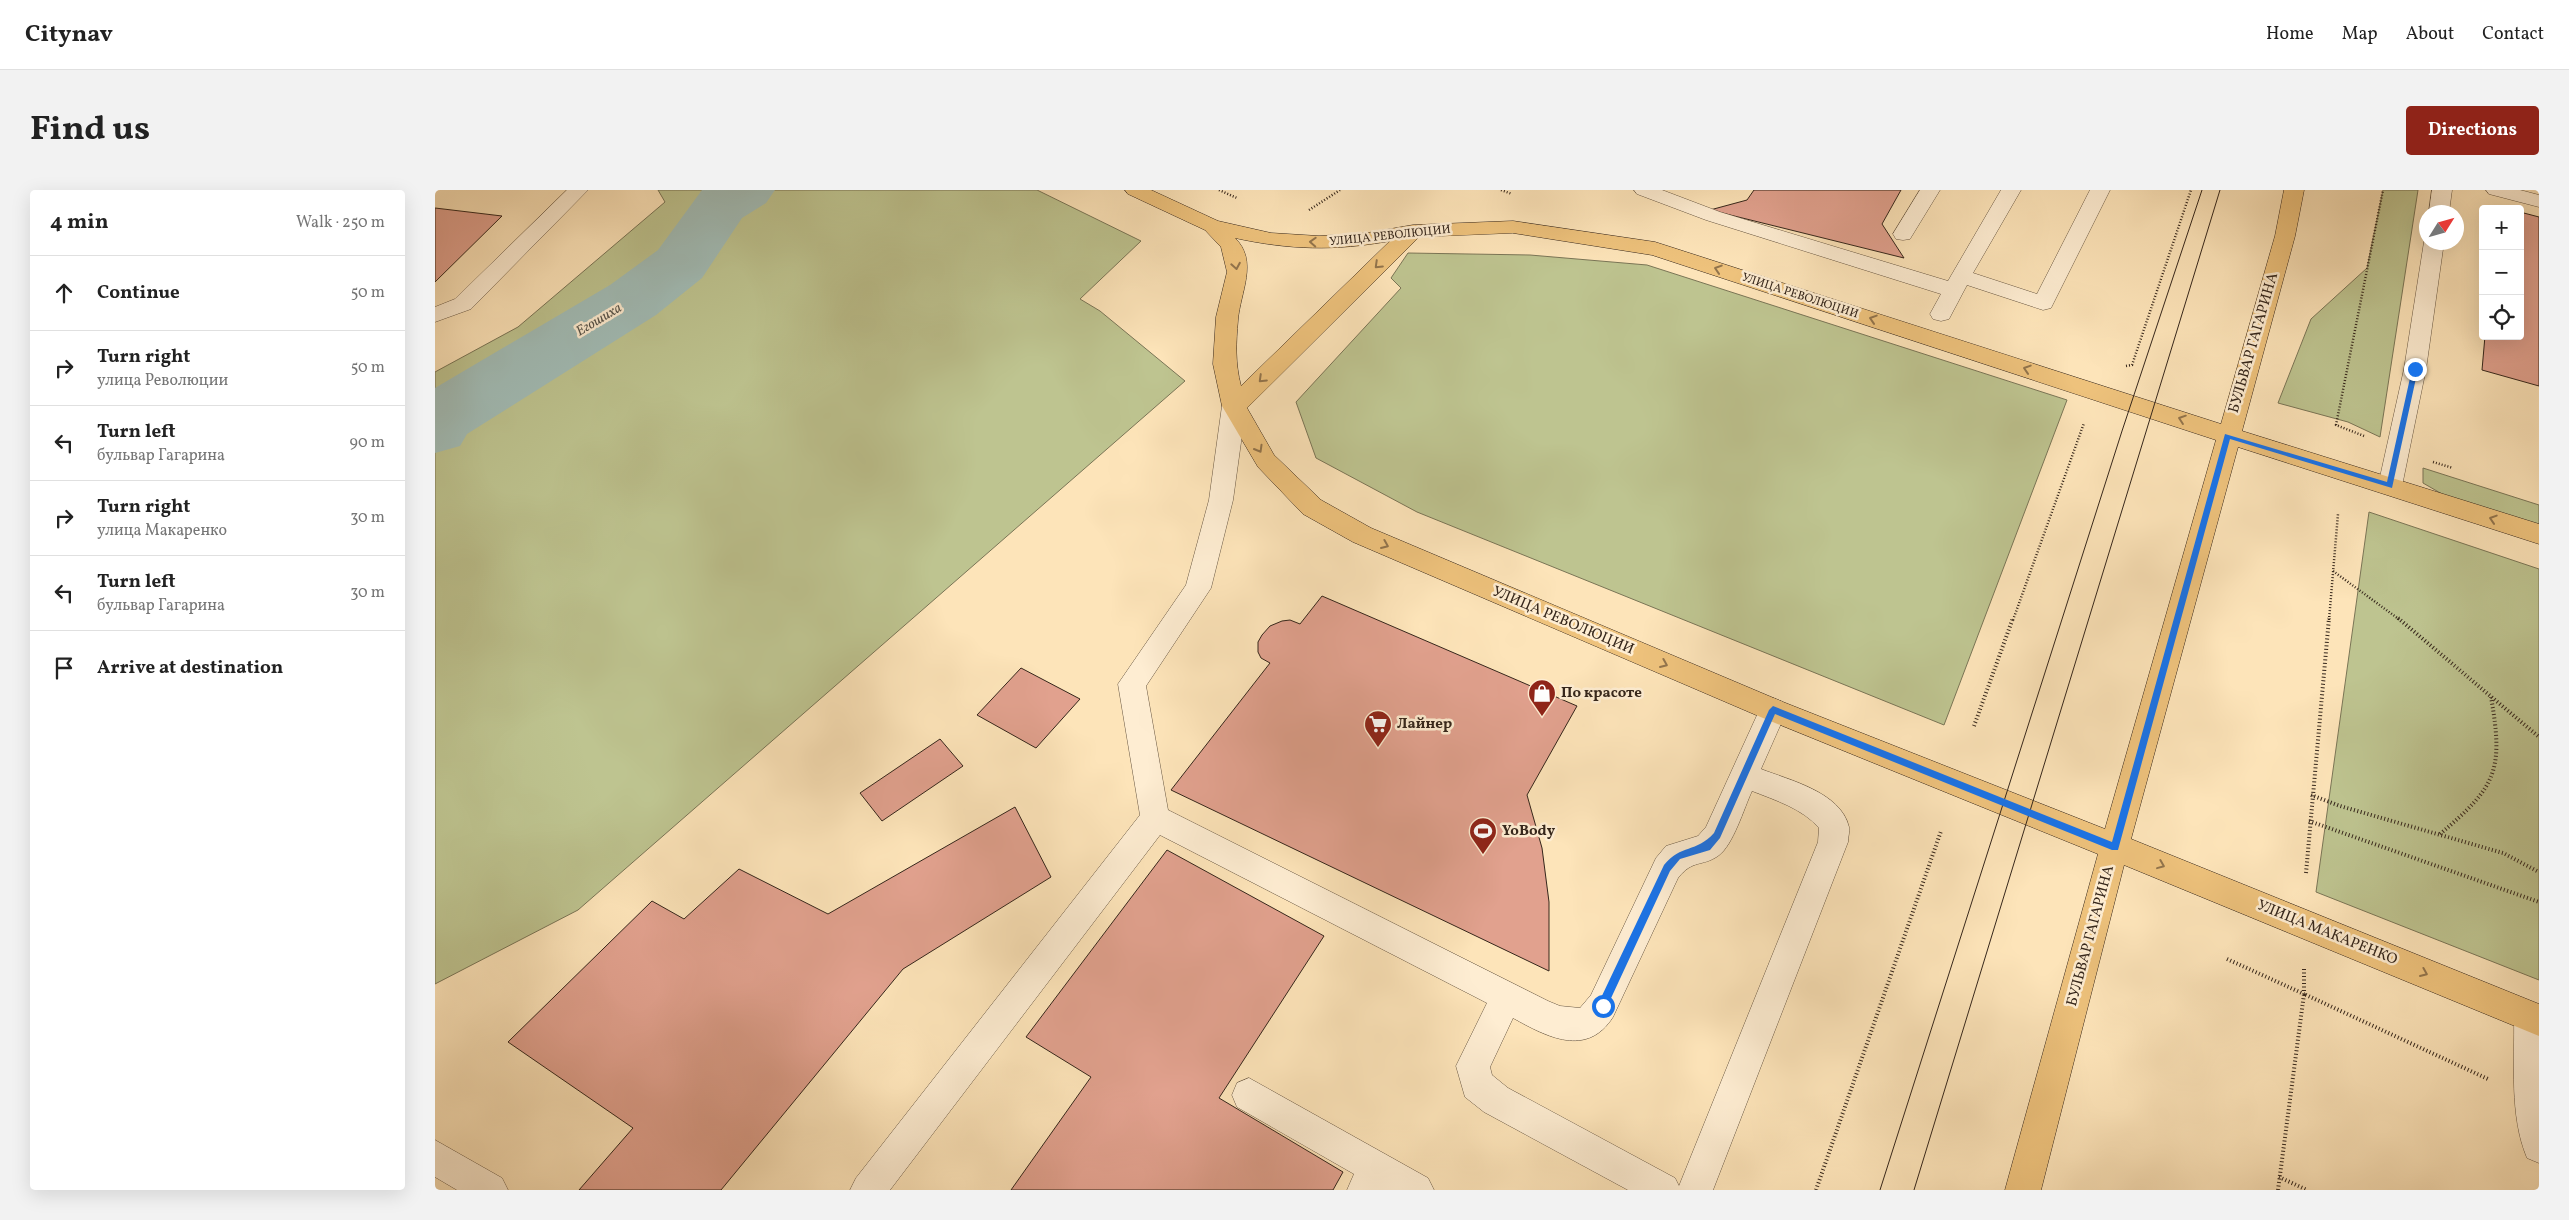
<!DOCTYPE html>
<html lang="en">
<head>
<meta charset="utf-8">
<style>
	body { margin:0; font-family:Vollkorn,serif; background:#f2f2f2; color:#222 }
	.controls { position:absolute; right:15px; top:15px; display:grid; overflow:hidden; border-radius:5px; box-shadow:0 5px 20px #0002 }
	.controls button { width:45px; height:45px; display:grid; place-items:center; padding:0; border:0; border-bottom:1px solid #e0e0e0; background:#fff; color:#222; font:25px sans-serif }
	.compass { position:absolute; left:1984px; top:15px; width:45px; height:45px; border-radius:50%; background:#fff; box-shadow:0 5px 20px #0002; rotate:53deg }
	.stop { position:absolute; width:15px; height:15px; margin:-11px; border:4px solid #1a73e8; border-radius:50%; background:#fff }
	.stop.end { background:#1a73e8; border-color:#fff; box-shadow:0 1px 5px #0008 }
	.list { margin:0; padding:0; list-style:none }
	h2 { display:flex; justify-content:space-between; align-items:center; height:65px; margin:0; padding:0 20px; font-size:21px }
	h2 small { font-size:16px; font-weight:400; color:#767676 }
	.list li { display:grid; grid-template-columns:32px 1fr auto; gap:15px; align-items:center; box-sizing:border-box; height:75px; padding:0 20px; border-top:1px solid #e0e0e0 }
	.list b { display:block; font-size:19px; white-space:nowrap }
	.list p { margin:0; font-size:16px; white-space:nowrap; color:#767676 }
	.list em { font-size:16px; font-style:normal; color:#767676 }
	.icon { flex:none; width:28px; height:28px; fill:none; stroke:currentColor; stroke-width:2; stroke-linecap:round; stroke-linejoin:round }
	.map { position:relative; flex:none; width:2104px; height:1000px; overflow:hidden; border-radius:5px }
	header { display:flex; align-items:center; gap:30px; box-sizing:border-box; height:70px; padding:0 25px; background:#fff; border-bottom:1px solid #e0e0e0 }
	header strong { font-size:24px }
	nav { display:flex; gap:28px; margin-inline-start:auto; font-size:18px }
	.intro { display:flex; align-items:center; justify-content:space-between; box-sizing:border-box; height:120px; padding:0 30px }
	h1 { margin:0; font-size:35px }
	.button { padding:12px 22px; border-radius:5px; background:#8f2418; color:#fff; font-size:18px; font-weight:700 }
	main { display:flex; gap:30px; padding:0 30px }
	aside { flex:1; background:#fff; border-radius:5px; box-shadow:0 5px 20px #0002 }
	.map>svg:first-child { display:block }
	.green { fill:#bec490; stroke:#7a7556 }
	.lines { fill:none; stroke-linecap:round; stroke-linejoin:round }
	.river { fill:#a2bdb7; fill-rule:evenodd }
	.building { fill:#e1a18e; stroke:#35261b }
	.minor-casing { stroke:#675642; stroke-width:1 }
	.major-casing { stroke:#35261b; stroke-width:1 }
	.path-far1 { stroke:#35261b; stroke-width:2.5; stroke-dasharray:1 2; stroke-linecap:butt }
	.path { stroke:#35261b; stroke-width:4; stroke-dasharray:1 2.5; stroke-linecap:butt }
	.minor { fill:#feedd2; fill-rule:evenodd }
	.major { fill:#eec27c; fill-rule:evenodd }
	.tram { stroke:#35261b; stroke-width:1 }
	.oneway { stroke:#92744c }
	.route { fill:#1a73e8 }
	.labels { text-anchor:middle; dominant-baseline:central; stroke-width:5; stroke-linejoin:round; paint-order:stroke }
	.far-street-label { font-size:12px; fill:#35261b; stroke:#feedd2 }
	.far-water-label { font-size:14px; font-style:italic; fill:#56534a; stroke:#feedd2 }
	.street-label { font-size:15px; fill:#35261b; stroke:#feedd2 }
	.poi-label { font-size:15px; font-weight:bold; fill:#35261b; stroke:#feedd2; text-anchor:start }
</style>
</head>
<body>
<header>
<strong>Citynav</strong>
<nav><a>Home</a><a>Map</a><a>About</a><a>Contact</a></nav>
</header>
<div class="intro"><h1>Find us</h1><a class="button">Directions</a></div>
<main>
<aside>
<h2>4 min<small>Walk · 250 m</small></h2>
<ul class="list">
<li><svg class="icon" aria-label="ahead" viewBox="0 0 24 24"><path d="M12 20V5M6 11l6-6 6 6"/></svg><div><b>Continue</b></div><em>50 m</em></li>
<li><svg class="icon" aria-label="right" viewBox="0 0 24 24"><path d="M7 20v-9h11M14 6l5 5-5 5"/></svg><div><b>Turn right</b><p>улица Революции</p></div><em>50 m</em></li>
<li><svg class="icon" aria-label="left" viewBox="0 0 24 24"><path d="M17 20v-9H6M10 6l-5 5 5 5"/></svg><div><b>Turn left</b><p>бульвар Гагарина</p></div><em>90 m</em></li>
<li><svg class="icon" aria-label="right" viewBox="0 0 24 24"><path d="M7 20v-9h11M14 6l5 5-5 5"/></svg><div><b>Turn right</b><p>улица Макаренко</p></div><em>30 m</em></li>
<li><svg class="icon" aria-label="left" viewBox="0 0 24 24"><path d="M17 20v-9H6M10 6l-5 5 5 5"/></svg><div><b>Turn left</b><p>бульвар Гагарина</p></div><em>30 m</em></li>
<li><svg class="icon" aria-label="arrive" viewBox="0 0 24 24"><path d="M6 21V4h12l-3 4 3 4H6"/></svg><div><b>Arrive at destination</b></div></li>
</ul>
</aside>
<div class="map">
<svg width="2104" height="1000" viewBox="0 0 2104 1000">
	<rect width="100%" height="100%" fill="#fde4b9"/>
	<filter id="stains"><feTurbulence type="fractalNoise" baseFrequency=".004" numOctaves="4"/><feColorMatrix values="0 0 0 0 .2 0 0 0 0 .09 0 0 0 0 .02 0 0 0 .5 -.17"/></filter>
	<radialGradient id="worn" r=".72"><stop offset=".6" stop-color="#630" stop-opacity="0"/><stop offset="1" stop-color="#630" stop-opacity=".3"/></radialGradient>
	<g class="green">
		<path d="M223 0H602L706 51 645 109 665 121 750 191 143 720 0 794V182L83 137 230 12Z"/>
		<path d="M1948 0H1983L1945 247 1913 232 1843 213 1876 129 1932 78Z"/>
		<path d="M973 63 1095 65 1212 75 1632 210 1509 535 982 322 881 268 861 212 966 98 956 88Z"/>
		<path d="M1988 278 2104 315V337L2014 308 1988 293Z"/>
		<path d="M1934 322 2104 379V790L1881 702Z"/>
	</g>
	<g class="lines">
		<path class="river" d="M267 0H340L331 13 307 28 267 88 221 125 32 244 25 256 0 263V198L175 95 223 60Z"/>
	</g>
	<g class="building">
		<path d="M1319 0H1466L1447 34 1469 68 1275 20 1312 10Z"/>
		<path d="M0 18 67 26 0 92Z"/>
		<path d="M2085 22 2104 27V196L2047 180 2050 146H2085Z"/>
		<path d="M887 406 1142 516 1092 605 1107 658 1114 712V781L736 600 835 473 826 468 823 462V452L827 445 835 436 847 431 855 430 865 434Z"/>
		<path d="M586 478 645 509 601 558 542 525Z"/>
		<path d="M505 549 528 576 447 631 425 603Z"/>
		<path d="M580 617 616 687 468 779 286 1000H144L198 938 73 852 217 711 249 729 304 679 393 724Z"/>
		<path d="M732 660 889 746 784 908 908 982 898 1000H576L656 887 591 847Z"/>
	</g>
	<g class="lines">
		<g class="minor-casing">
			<g id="minor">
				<path d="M132 0H153L36 119 0 132V117L20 109Z"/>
				<path d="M1199 0H1227L1285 22 1513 91 1566 0H1586L1538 83 1602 104 1655 0H1675L1616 118 1608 120 1532 95 1514 129 1506 131 1498 129 1495 124 1506 104 1271 30 1202 4Z"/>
				<path d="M1485 0H1505L1475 49 1468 50 1461 49 1458 44Z"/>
				<path d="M1997 0H2017L2014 22H1994Z"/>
				<path d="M2051 0H2085L2104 5V17L2054 4Z"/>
				<path d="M1991 48V52H2009L1991 179 1967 296 1964 302 1955 305 1946 302 1943 296 1969 179 1989 52Z"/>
				<path d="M799 208 807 210 811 216 798 310 776 398 711 496 733 620 1113 811 1125 816 1145 818 1156 805 1221 668 1231 656 1263 646 1271 637 1328 512 1338 508 1348 512 1352 520 1326 579C1354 590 1406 602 1414 637 1415 641 1413 647 1413 652L1278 1000H1193L1049 922 1030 907 1021 876 1052 813 725 645 455 1000H415L421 988 705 625 683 494 751 395 774 310 787 216 791 210ZM1317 601C1340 610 1368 619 1384 638L1383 652 1244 996 1240 988 1073 898 1057 885 1055 877 1078 828C1112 847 1152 868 1178 827L1243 688C1258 669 1267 677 1283 666 1298 656 1309 618 1317 601Z"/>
				<path d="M2095 811 2104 815V973L2092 968C2074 925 2080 872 2079 827L2084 816Z"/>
				<path d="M814 888 993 988 999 1000H912L919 984 802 917 797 905 802 893Z"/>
				<path d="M0 950 67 988 73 1000H22L0 987Z"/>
			</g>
		</g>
		<g class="major-casing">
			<path id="major" d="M690 0H716L783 31 836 43 884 46 932 43 978 35 1078 31 1220 52 1786 234 1840 46 1849 0H1869L1860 46 1807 241 2104 334V354L1803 257 1696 649 2104 814V846L1689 675 1606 1000H1570L1663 664 1328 528 918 352 868 324 823 277 787 216 778 174 781 127 792 82 786 57 770 40 693 4ZM1078 43 1217 65 1781 250 1670 639 1348 512 936 338 886 310 839 265 812 218 984 47ZM800 48C855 60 900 61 955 51L806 196C800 173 801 153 803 130 805 103 824 71 800 48Z"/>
		</g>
		<g class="path-far1">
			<path d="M784 0 802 8"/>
			<path d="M1066 0 1077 4"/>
			<path d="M874 20 905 0"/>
			<path d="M1691 176 1697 175 1756 0"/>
			<path d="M1929 246 1901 235 1948 0"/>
			<path d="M1998 272 2018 278"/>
			<path d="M1898 381 1965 430"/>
			<path d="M1578 430 1649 233"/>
			<path d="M1894 430 1903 324"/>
		</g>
		<g class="path">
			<path d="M1963 428 2104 547"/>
			<path d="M1539 536 1578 428"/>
			<path d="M1876 605 1905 616 2068 663 2104 682"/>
			<path d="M1874 631 2104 712"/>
			<path d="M2005 644C2061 597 2069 581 2056 507"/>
			<path d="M1871 683 1894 428"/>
			<path d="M1792 769 1869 804V777"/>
			<path d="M1844 987 1872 1000"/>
			<path d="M1381 1000 1506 641"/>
			<path d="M1843 1000 1869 804 2053 889"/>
		</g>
		<use href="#minor" class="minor"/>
		<use href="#major" class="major"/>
		<g class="tram">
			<path d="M1445 1000 1687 241 1767 0"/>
			<path d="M1479 1000 1785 0"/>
		</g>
	</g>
	<defs><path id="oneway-chevron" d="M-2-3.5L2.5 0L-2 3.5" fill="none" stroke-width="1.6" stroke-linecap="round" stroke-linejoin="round" transform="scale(1.25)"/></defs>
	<g class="oneway">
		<use href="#oneway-chevron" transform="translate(878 52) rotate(-177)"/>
		<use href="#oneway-chevron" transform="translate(943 75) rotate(136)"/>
		<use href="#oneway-chevron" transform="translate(801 76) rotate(80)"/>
		<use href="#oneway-chevron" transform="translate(1283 79) rotate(-162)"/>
		<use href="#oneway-chevron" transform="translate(1438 129) rotate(-162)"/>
		<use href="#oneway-chevron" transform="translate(1592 179) rotate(-162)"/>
		<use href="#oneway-chevron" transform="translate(827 189) rotate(136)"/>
		<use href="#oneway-chevron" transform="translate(1747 229) rotate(-161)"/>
		<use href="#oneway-chevron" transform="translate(824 259) rotate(60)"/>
		<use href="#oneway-chevron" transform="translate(2058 329) rotate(-162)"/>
		<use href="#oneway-chevron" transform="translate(950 355) rotate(23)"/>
		<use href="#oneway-chevron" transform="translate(1229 474) rotate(23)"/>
		<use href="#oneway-chevron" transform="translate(1726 675) rotate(22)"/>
		<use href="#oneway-chevron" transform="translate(1989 783) rotate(23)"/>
	</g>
	<path class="route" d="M1980 176 1983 179 1957 298 1795 249 1683 660H1677L1340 524 1285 648 1275 660 1245 669 1235 681 1171 819H1164V812L1229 675C1246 654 1261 663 1279 643L1334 520 1338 516 1677 652 1790 244 1952 292 1977 179Z"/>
	<defs>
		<g id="shop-pin" transform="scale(1.4375)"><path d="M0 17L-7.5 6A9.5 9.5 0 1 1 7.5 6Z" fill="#8f2418" stroke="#feedd2"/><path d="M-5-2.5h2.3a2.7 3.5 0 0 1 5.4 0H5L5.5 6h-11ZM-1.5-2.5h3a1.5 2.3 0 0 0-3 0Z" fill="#fff"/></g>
		<g id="supermarket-pin" transform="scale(1.4375)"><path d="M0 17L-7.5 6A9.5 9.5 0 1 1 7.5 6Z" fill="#8f2418" stroke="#feedd2"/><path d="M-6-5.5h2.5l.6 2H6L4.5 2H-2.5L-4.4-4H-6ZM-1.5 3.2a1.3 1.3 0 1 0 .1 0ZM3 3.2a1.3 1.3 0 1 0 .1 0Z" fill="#fff"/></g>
		<g id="stadium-pin" transform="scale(1.4375)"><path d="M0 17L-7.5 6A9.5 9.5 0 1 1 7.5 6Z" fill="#8f2418" stroke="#feedd2"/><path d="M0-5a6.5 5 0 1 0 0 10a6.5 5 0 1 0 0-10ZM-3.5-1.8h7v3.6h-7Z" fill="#fff"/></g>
	</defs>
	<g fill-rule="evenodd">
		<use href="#shop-pin" x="1107" y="503"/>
		<use href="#supermarket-pin" x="943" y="534"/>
		<use href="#stadium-pin" x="1048" y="641"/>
	</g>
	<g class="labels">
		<g class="far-street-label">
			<text transform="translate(955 46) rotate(-6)">УЛИЦА РЕВОЛЮЦИИ</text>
			<text transform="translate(1365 106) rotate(18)">УЛИЦА РЕВОЛЮЦИИ</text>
		</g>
		<g class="far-water-label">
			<text transform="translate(164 130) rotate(-31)">Егошиха</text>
		</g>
		<g class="street-label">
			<text transform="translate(1819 153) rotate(-74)">БУЛЬВАР ГАГАРИНА</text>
			<text transform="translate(1128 431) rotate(23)">УЛИЦА РЕВОЛЮЦИИ</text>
			<text transform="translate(1892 743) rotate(22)">УЛИЦА МАКАРЕНКО</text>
			<text transform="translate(1656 746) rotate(-75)">БУЛЬВАР ГАГАРИНА</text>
		</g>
		<g class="poi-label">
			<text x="1126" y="503">По красоте</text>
			<text x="962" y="534">Лайнер</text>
			<text x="1067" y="641">YoBody</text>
		</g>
	</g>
	<rect width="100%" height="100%" filter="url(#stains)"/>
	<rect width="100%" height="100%" fill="url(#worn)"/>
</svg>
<div class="controls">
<button>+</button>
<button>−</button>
<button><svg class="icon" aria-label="locate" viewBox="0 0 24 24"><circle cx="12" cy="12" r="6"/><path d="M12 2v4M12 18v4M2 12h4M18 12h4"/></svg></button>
</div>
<svg class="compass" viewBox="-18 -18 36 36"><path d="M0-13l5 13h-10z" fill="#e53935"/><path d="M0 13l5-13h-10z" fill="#767676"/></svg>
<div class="stop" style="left:1168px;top:816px"></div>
<div class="stop end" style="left:1980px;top:179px"></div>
</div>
</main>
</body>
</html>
